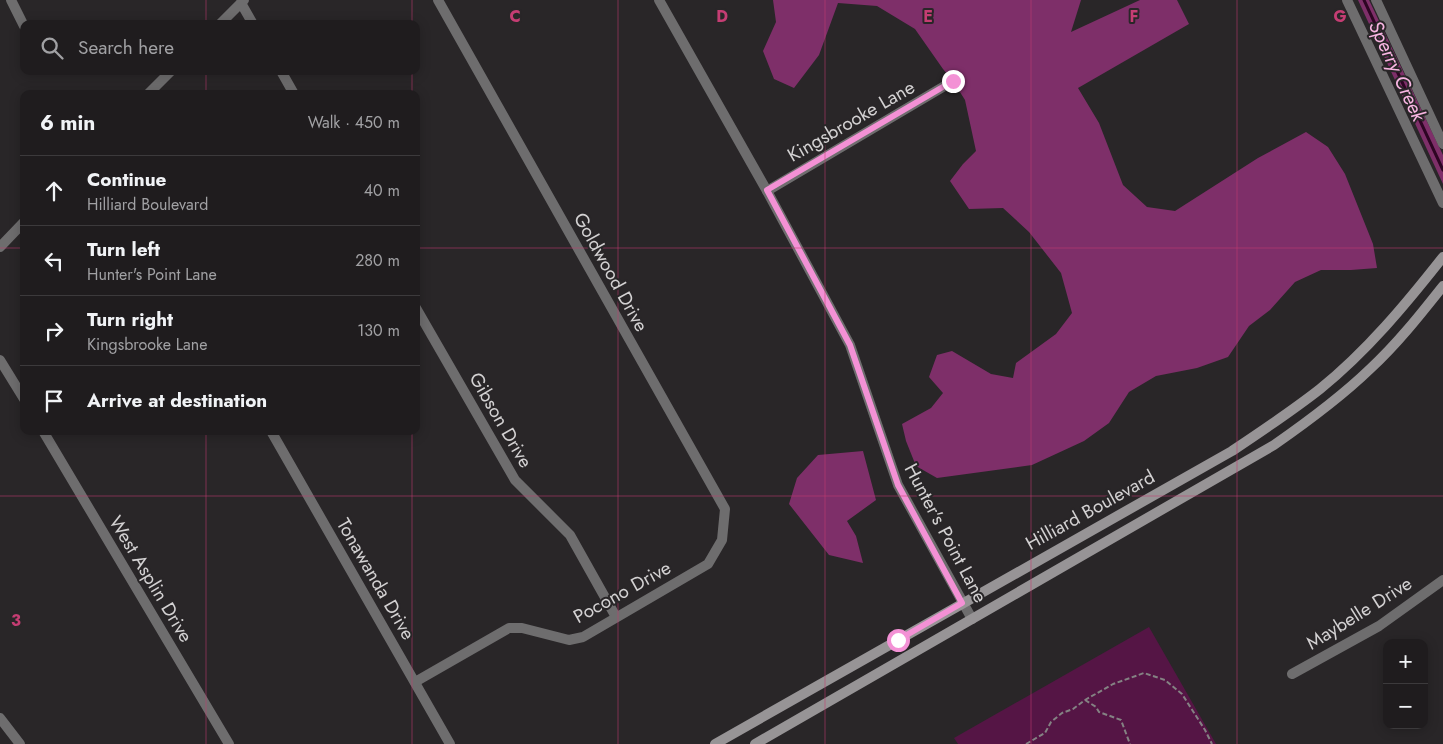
<!DOCTYPE html>
<html lang="en">
<head>
<meta charset="utf-8">
<style>
	body { margin:0; font-family:Jost,sans-serif; background:#2c292b; color:#f1f3f6 }
	.controls { position:absolute; right:15px; bottom:15px; display:grid; overflow:hidden; border-radius:10px; box-shadow:0 2px 12px #0003 }
	.controls button { width:45px; height:45px; display:grid; place-items:center; padding:0; border:0; border-bottom:1px solid #3c3a3c; background:#1f1c1e; color:#f1f3f6; font:25px sans-serif }
	.stop { position:absolute; width:15px; height:15px; margin:-11px; border:4px solid #f391d5; border-radius:50%; background:#fff }
	.stop.end { background:#f391d5; border-color:#fff; box-shadow:0 1px 5px #0008 }
	.list { margin:0; padding:0; list-style:none }
	h2 { display:flex; justify-content:space-between; align-items:center; height:65px; margin:0; padding:0 20px; font-size:21px }
	h2 small { font-size:16px; font-weight:400; color:#a1a1a4 }
	.list li { display:grid; grid-template-columns:32px 1fr auto; gap:15px; align-items:center; box-sizing:border-box; height:70px; padding:0 20px; border-top:1px solid #3c3a3c }
	.list b { display:block; font-size:19px; white-space:nowrap }
	.list p { margin:0; font-size:16px; white-space:nowrap; color:#a1a1a4 }
	.list em { font-size:16px; font-style:normal; color:#a1a1a4 }
	.icon { flex:none; width:28px; height:28px; fill:none; stroke:currentColor; stroke-width:2; stroke-linecap:round; stroke-linejoin:round }
	.map { position:relative; flex:none; width:1443px; height:744px; overflow:hidden }
	.search { position:absolute; background:#1f1c1e; box-shadow:0 2px 12px #0003; left:20px; top:20px; width:400px; height:55px; display:flex; align-items:center; gap:12px; box-sizing:border-box; padding:0 18px; border-radius:10px; color:#a1a1a4; font-size:19px }
	.panel { position:absolute; background:#1f1c1e; box-shadow:0 2px 12px #0003; left:20px; top:90px; width:400px; height:345px; border-radius:10px }
	.map>svg:first-child { display:block }
	.green { fill:#551545 }
	.forest { fill:#7e2f69 }
	.lines { fill:none; stroke-linecap:round; stroke-linejoin:round }
	.stream { stroke:#2d0523; stroke-width:3 }
	.path { stroke:#848283; stroke-width:2; stroke-dasharray:5 2.5; stroke-linecap:butt }
	.street { stroke:#6e6d6e; stroke-width:10 }
	.secondary { stroke:#979496; stroke-width:10 }
	.route { stroke:#f391d5; stroke-width:6 }
	.grid { fill:none; stroke:#c53d73; stroke-width:1; stroke-opacity:0.55 }
	.labels { text-anchor:middle; dominant-baseline:central; stroke-width:4; stroke-linejoin:round; paint-order:stroke }
	.street-label { font-size:19px; fill:#d3d1d2; stroke:#292628 }
	.water-label { font-size:20px; font-style:italic; fill:#f8b5e2; stroke:#292628 }
	.grid-label { font-size:16px; text-anchor:middle; font-weight:bold; fill:#c53d73; stroke:#292628; stroke-width:4; stroke-linejoin:round; paint-order:stroke }
</style>
</head>
<body>
<div class="map">
<svg width="1443" height="744" viewBox="0 0 1443 744">
	<rect width="100%" height="100%" fill="#292628"/>
	<path class="green" d="M1149 627 1216 744H958L954 738Z"/>
	<g class="forest">
		<path d="M773 0H1081L1071 32 1140 0H1177L1189 24 1078 88 1099 123 1123 185 1147 207 1175 211 1258 158 1306 132 1328 147 1345 174 1373 244 1377 268 1351 270H1321L1295 282 1270 310 1249 326 1228 357 1197 368 1156 376 1129 392 1109 423 1084 441 1032 465 937 478 916 466 906 441 902 424 931 408 943 393 929 377 937 355 952 351 991 374 1013 378 1016 363 1056 334 1072 313 1061 273 1029 232 1003 208 969 209 950 181 963 164 976 151 965 100 953 81 943 69 915 29 877 6 838 3 819 55 794 88 774 79 763 51 776 22Z"/>
		<path d="M1358 0H1369L1443 155V184Z"/>
		<path d="M863 451 876 500 847 521 856 536 863 563 829 555 789 504 797 478 818 455Z"/>
	</g>
	<g class="lines">
		<path class="stream" d="M1364 0 1443 170"/>
		<g class="path">
			<path d="M1085 700 1096 707 1099 712 1121 720 1130 744"/>
			<path d="M1026 744 1045 733 1051 722 1062 713 1073 709 1085 700 1113 684 1144 673 1165 680 1182 694 1205 730 1212 744"/>
		</g>
		<g class="street">
			<path d="M11 0 24 26"/>
			<path d="M659 0 767 191 850 345 898 485 972 619"/>
			<path d="M1347 0 1443 203"/>
			<path d="M1376 0 1443 144"/>
			<path d="M241 3 253 24"/>
			<path d="M220 24 244 0"/>
			<path d="M281 71 294 94"/>
			<path d="M148 94 171 71"/>
			<path d="M767 191 953 81"/>
			<path d="M0 247 24 222"/>
			<path d="M416 308 515 480 570 535 616 617"/>
			<path d="M0 360 24 399"/>
			<path d="M43 431 229 744"/>
			<path d="M271 431 450 744"/>
			<path d="M1292 674 1379 626 1443 580"/>
			<path d="M415 682 509 628H522L569 640 583 637 708 564 722 540 725 509 438 0"/>
			<path d="M0 718 20 744"/>
		</g>
		<g class="secondary">
			<path d="M715 744 1232 451C1262 431 1292 411 1320 389 1367 351 1406 304 1443 257"/>
			<path d="M755 744 1274 445C1307 422 1340 398 1370 369 1397 344 1420 315 1443 286"/>
		</g>
	</g>
	<g class="lines">
		<path class="route" d="M898 640 962 603 898 485 850 345 767 190 953 81"/>
	</g>
	<path class="grid" d="M206 0V24M412 0V24M618 0V744M825 0V744M1031 0V744M1237 0V744M206 71V94M412 71V94M0 248H24M416 248H1443M206 431V744M412 431V744M0 496H1443"/>
	<g class="labels">
		<g class="street-label">
			<text transform="translate(851 121) rotate(-30)">Kingsbrooke Lane</text>
			<text transform="translate(611 272) rotate(61)">Goldwood Drive</text>
			<text transform="translate(501 420) rotate(60)">Gibson Drive</text>
			<text transform="translate(1090 510) rotate(-29)">Hilliard Boulevard</text>
			<text transform="translate(946 533) rotate(62)">Hunter's Point Lane</text>
			<text transform="translate(151 579) rotate(59)">West Asplin Drive</text>
			<text transform="translate(376 579) rotate(60)">Tonawanda Drive</text>
			<text transform="translate(622 592) rotate(-29)">Pocono Drive</text>
			<text transform="translate(1359 613) rotate(-32)">Maybelle Drive</text>
		</g>
		<g class="water-label">
			<text transform="translate(1397 71) rotate(65)">Sperry Creek</text>
		</g>
	</g>
	<g class="grid-label">
		<text x="515" y="22">C</text>
		<text x="722" y="22">D</text>
		<text x="928" y="22">E</text>
		<text x="1134" y="22">F</text>
		<text x="1340" y="22">G</text>
		<text x="16" y="626">3</text>
	</g>
</svg>
<div class="controls">
<button>+</button>
<button>−</button>
</div>
<div class="stop" style="left:898px;top:640px"></div>
<div class="stop end" style="left:953px;top:81px"></div>
<div class="search"><svg class="icon" aria-label="search" viewBox="0 0 24 24"><circle cx="10" cy="10" r="6"/><path d="M15 15l6 6"/></svg>Search here</div>
<section class="panel">
<h2>6 min<small>Walk · 450 m</small></h2>
<ul class="list">
<li><svg class="icon" aria-label="ahead" viewBox="0 0 24 24"><path d="M12 20V5M6 11l6-6 6 6"/></svg><div><b>Continue</b><p>Hilliard Boulevard</p></div><em>40 m</em></li>
<li><svg class="icon" aria-label="left" viewBox="0 0 24 24"><path d="M17 20v-9H6M10 6l-5 5 5 5"/></svg><div><b>Turn left</b><p>Hunter's Point Lane</p></div><em>280 m</em></li>
<li><svg class="icon" aria-label="right" viewBox="0 0 24 24"><path d="M7 20v-9h11M14 6l5 5-5 5"/></svg><div><b>Turn right</b><p>Kingsbrooke Lane</p></div><em>130 m</em></li>
<li><svg class="icon" aria-label="arrive" viewBox="0 0 24 24"><path d="M6 21V4h12l-3 4 3 4H6"/></svg><div><b>Arrive at destination</b></div></li>
</ul>
</section>
</div>
</body>
</html>
